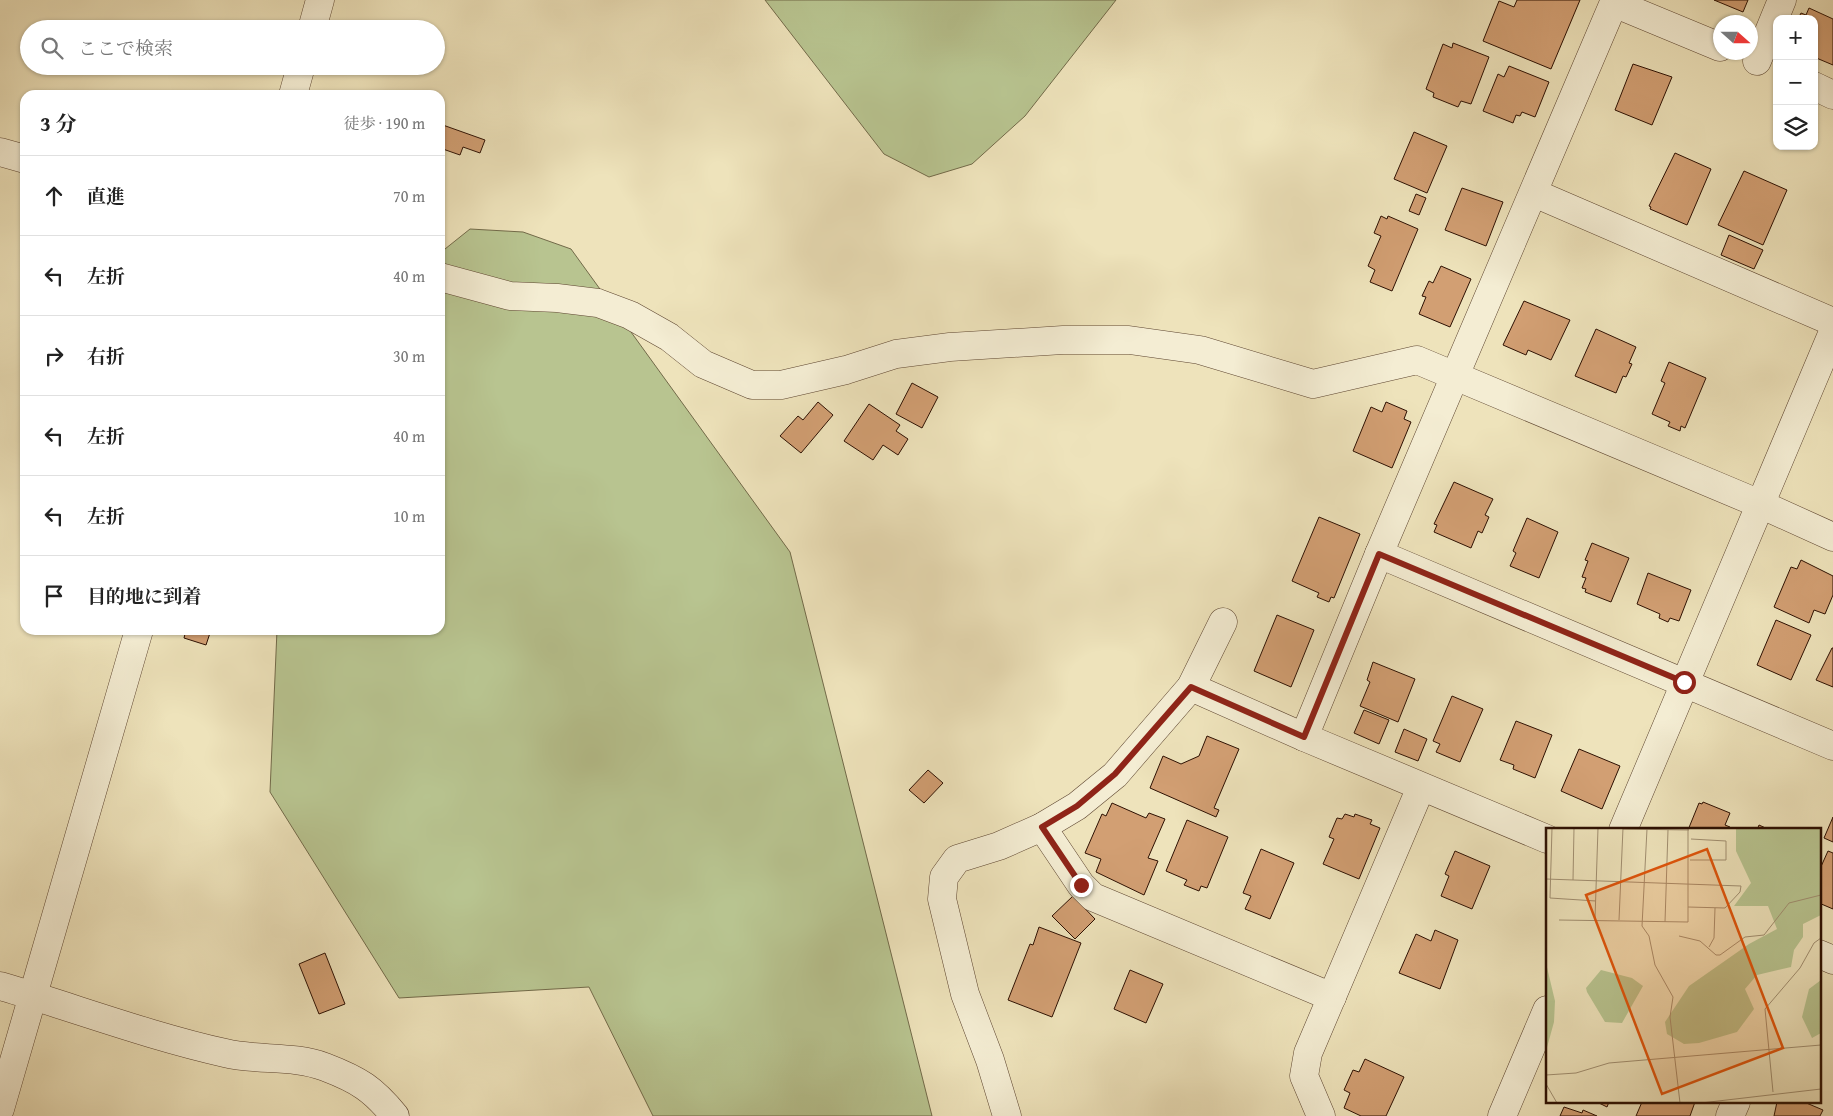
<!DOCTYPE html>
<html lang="ja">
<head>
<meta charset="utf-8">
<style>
	body { margin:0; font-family:"Gentium Book Plus","Noto Serif JP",serif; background:#f6f6f6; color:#222 }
	.controls { position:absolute; right:15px; top:15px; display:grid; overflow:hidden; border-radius:10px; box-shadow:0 1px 4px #0004 }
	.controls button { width:45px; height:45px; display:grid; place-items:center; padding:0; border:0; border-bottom:1px solid #e0e0e0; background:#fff; color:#222; font:25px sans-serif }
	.compass { position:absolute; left:1713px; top:15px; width:45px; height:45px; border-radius:50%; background:#fff; box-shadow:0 1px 4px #0004; rotate:111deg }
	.stop { position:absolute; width:15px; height:15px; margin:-11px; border:4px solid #8f2418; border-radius:50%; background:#fff }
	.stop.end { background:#8f2418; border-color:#fff; box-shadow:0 1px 5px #0008 }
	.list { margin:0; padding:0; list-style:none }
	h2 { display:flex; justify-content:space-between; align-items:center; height:65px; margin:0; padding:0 20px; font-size:21px }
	h2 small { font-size:16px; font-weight:400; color:#767676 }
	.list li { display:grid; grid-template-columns:32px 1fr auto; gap:15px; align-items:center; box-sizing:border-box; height:80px; padding:0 20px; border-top:1px solid #e0e0e0 }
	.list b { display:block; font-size:19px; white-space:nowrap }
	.list em { font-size:16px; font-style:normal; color:#767676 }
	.icon { flex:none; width:28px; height:28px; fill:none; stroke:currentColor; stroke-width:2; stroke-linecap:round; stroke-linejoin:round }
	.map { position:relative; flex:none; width:1833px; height:1116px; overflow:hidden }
	.search { position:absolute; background:#fff; box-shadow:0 1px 4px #0004; left:20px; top:20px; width:425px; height:55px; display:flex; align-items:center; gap:12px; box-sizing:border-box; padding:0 18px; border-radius:28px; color:#767676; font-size:19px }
	.panel { position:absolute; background:#fff; box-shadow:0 1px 4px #0004; left:20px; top:90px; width:425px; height:545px; border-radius:15px }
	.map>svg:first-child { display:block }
	.green { fill:#b8c490; stroke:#726a49 }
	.building { fill:#d29f73; stroke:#2d1002 }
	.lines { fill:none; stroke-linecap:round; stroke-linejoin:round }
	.street-casing { stroke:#5d4530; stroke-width:29 }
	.street { stroke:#f4edd3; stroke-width:28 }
	.route { stroke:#8f2418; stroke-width:6 }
	.inset-road { fill:none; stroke:#a18f71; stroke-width:1 }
	.view { fill:#df550c; fill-opacity:0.15; stroke:#df550c; stroke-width:2.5 }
	.inset-edge { fill:none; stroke:#2d1002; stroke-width:2.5 }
</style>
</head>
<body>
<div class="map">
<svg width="1833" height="1116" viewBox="0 0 1833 1116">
	<rect width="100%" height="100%" fill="#eee3bb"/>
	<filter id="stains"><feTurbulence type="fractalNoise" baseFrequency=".004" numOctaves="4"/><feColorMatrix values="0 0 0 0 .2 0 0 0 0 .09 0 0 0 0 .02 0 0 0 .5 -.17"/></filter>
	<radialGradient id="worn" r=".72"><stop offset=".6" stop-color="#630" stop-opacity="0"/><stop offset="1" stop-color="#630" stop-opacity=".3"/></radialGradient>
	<g class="green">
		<path d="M765 0H1116L1025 116 972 164 929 177 884 154Z"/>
		<path d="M470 229 523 232 571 249 790 552 932 1116H653L589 987 399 998 270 792 277 630H440V253Z"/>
	</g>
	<g class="building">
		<path d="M1517 0H1580L1551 69 1483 41 1499 1 1514 7Z"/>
		<path d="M1714 0H1748L1743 12Z"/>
		<path d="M1809 8 1833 19V65L1814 57V19H1798L1801 13 1806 15Z"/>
		<path d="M1453 43 1489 57 1471 104 1461 101 1458 107 1433 97 1434 93 1426 89 1443 44 1452 48Z"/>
		<path d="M1633 64 1672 77 1652 125 1615 110Z"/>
		<path d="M1509 66 1549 82 1535 117 1522 112 1520 116 1516 115 1513 123 1483 111 1498 74 1504 77Z"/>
		<path d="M440 124 485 140 480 153 463 147 460 155 440 148Z"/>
		<path d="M1414 132 1447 146 1427 193 1394 179Z"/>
		<path d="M1675 153 1711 169 1687 225 1650 209 1651 207 1649 206Z"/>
		<path d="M1744 171 1787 190 1763 245 1718 225Z"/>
		<path d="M1462 188 1503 202 1486 246 1445 230Z"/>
		<path d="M1416 194 1426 198 1419 215 1409 211Z"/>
		<path d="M1381 216 1387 219 1388 216 1418 229 1392 291 1370 282 1375 270 1368 266 1381 236 1374 233Z"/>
		<path d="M1729 235 1763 250 1754 269 1721 255Z"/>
		<path d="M1441 266 1471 279 1450 327 1419 314 1426 297 1422 296 1429 281 1433 283Z"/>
		<path d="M1524 301 1570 320 1551 360 1528 350 1526 355 1503 345Z"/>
		<path d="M1596 329 1636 347 1629 363 1632 364 1626 377 1623 376 1616 393 1575 376Z"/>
		<path d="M1669 362 1706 378 1685 428 1681 426 1680 431 1668 426 1670 422 1652 414 1665 383 1661 381Z"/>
		<path d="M912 383 938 397 922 428 896 414Z"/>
		<path d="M818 402 833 415 801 453 780 436 798 416 803 420Z"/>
		<path d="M1386 402 1407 411 1404 419 1411 422 1392 468 1353 451 1371 407 1382 412Z"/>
		<path d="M869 404 900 425 896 431 908 439 898 455 883 445 873 460 844 441Z"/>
		<path d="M1454 482 1493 499 1485 515 1489 517 1482 533 1478 531 1471 548 1434 532 1437 525 1434 524Z"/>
		<path d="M1319 517 1360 534 1334 598 1331 597 1329 602 1317 597 1319 593 1292 581Z"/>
		<path d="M1527 518 1558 532 1539 578 1510 566 1516 553 1513 551Z"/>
		<path d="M1592 543 1629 558 1611 602 1585 592 1586 589 1582 588 1586 578 1582 577 1588 561 1585 560Z"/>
		<path d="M1801 560 1833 576V595L1825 614 1814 610 1809 623 1774 607 1791 567 1797 569Z"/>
		<path d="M1648 573 1691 590 1679 621 1670 618 1668 622 1659 618 1660 614 1637 604Z"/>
		<path d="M1277 615 1314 630 1291 687 1254 671Z"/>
		<path d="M1776 620 1811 635 1791 680 1757 665Z"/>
		<path d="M186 630H211L206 645 184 638Z"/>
		<path d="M1832 648H1833V687L1816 680Z"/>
		<path d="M1373 662 1415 679 1398 722 1360 706 1370 682 1367 680Z"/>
		<path d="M1452 696 1483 709 1460 762 1436 752 1440 744 1433 741Z"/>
		<path d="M1364 710 1389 720 1379 744 1354 733Z"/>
		<path d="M1516 721 1552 735 1535 778 1513 769 1514 765 1500 760Z"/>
		<path d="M1404 729 1427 739 1418 761 1395 752Z"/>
		<path d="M1207 736 1239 749 1214 808 1219 810 1216 817 1150 788 1163 756 1181 764 1199 756Z"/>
		<path d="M1579 749 1620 766 1602 809 1561 791Z"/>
		<path d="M928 770 943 783 924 803 909 790Z"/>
		<path d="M1703 802 1730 813 1725 825 1730 827 1729 830H1688L1699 803 1702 804Z"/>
		<path d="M1112 803 1146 818 1149 813 1165 819 1148 858 1158 861 1144 895 1096 872 1101 859 1085 853 1102 814 1106 816Z"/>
		<path d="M1345 814 1354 817 1355 814 1372 820 1370 824 1380 828 1359 879 1323 864 1334 839 1329 837 1337 818 1342 819Z"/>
		<path d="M1833 817V842L1824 838Z"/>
		<path d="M1187 820 1228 837 1207 888 1201 886 1199 891 1184 885 1187 880 1166 871Z"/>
		<path d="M1759 825 1770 830H1757Z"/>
		<path d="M1261 849 1294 863 1270 919 1245 909 1251 896 1243 893Z"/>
		<path d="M1455 851 1490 866 1472 909 1441 896 1449 876 1445 874Z"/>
		<path d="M1828 851 1833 853V909L1819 903V871Z"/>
		<path d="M1073 896 1095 919 1075 939 1052 916Z"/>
		<path d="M1039 927 1081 943 1052 1017 1008 1000 1030 944 1033 945Z"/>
		<path d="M1435 930 1458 940 1440 989 1399 973 1416 934 1431 941Z"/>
		<path d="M325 953 345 1004 319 1014 299 964Z"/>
		<path d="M1130 970 1163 984 1146 1023 1114 1009Z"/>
		<path d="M1365 1059 1404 1077 1386 1116H1361L1344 1108 1350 1093 1344 1090 1353 1070 1359 1072Z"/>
		<path d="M1597 1102H1609L1607 1107Z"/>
		<path d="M1642 1102H1695L1690 1116H1636Z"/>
		<path d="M1777 1102H1804L1823 1110 1820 1116H1774Z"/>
		<path d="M1564 1107 1582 1113 1583 1110 1597 1116H1560Z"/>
	</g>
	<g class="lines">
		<g class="street-casing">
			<g id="street">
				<path d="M1614 3 1720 47"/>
				<path d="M312 29 320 0"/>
				<path d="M1757 61 1782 0"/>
				<path d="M1814 86 1833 95"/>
				<path d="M293 95 301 66"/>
				<path d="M0 152 25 159"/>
				<path d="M1534 193 1833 322"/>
				<path d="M440 277 510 296 557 298 598 303 630 315 669 337 703 364 752 385H781L846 370 896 354 950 347 1063 340H1129L1200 350 1313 384 1417 360 1760 504 1833 537"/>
				<path d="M1379 554 1833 746"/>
				<path d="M1191 687 1304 737"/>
				<path d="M1042 827 1081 885 1093 897 1332 997"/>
				<path d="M1623 830 1833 332"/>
				<path d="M1547 839 1304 737 1379 554 1615 0"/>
				<path d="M1819 954 1833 960"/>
				<path d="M0 986C75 1008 149 1036 225 1053 258 1061 293 1055 325 1067 359 1080 373 1089 395 1116"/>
				<path d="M0 1109 139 630"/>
				<path d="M1007 1116 990 1060 965 994 942 899 944 877 957 859 999 846 1042 827 1077 806 1115 775 1191 687 1223 622"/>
				<path d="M1321 1116 1304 1076 1308 1053 1421 787"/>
				<path d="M1502 1116 1547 1010"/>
				<path d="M1730 1116 1736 1102"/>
			</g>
		</g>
		<use href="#street" class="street"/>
	</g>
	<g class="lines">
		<path class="route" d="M1081 885 1042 827 1077 806 1115 774 1191 687 1304 737 1379 554 1684 682"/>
	</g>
	<g transform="translate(1546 828)">
		<rect width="275" height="275" fill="#eee3bb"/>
		<path d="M190 0H275V87L257 96V109L248 122 245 139 211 147 199 161 208 181 191 204 153 215 138 216 121 206 119 194 143 158 203 116 231 101 222 78H188L205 55 190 23ZM0 135 9 173 8 194 0 223ZM55 142 86 150 97 158 76 195 59 194 41 164 40 160ZM275 152V205L266 210 256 189 263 161Z" fill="#b8c490"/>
		<path class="inset-road" d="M6 0 4 70 50 73M77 1 143 2M101 1 96 98 103 108 109 137 127 169 124 189 134 275M144 32H180V13L145 11M0 51 195 58 194 64 179 80 142 79M27 52 28 0M49 91 52 0M13 92 142 94V0M73 92 77 0M119 94 122 2M133 108 154 113 170 127H174L199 109 218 107 243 75 275 67M163 119 168 110 169 80M0 247 30 245 63 235 275 217M0 256 11 275M227 264 219 181 254 140 268 115 275 110M155 275 275 261"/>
		<path class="view" d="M161 21 237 220 116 266 40 67Z"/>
		<rect width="275" height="275" class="inset-edge"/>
	</g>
	<rect width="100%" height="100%" filter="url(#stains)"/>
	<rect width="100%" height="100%" fill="url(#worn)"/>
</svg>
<div class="controls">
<button>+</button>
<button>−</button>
<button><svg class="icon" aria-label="layers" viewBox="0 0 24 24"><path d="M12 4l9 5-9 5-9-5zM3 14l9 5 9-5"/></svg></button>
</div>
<svg class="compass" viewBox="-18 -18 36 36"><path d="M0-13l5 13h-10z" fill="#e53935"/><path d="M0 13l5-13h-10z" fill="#767676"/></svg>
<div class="stop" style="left:1684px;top:682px"></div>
<div class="stop end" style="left:1081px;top:885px"></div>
<div class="search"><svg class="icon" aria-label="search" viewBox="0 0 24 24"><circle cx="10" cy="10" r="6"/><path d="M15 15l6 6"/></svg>ここで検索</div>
<section class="panel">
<h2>3 分<small>徒歩 · 190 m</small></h2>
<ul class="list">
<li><svg class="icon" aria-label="ahead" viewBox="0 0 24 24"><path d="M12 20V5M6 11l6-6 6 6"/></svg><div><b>直進</b></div><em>70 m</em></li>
<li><svg class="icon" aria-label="left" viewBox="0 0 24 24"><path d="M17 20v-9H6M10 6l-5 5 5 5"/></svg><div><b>左折</b></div><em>40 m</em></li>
<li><svg class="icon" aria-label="right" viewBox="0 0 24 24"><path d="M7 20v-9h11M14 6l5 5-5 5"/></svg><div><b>右折</b></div><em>30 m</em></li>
<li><svg class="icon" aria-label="left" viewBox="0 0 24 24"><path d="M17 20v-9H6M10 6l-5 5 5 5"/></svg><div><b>左折</b></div><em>40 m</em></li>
<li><svg class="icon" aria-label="left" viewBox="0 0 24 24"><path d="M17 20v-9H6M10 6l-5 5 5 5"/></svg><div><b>左折</b></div><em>10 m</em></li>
<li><svg class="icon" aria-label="arrive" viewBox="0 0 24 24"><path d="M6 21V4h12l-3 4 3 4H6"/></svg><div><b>目的地に到着</b></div></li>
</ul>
</section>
</div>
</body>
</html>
